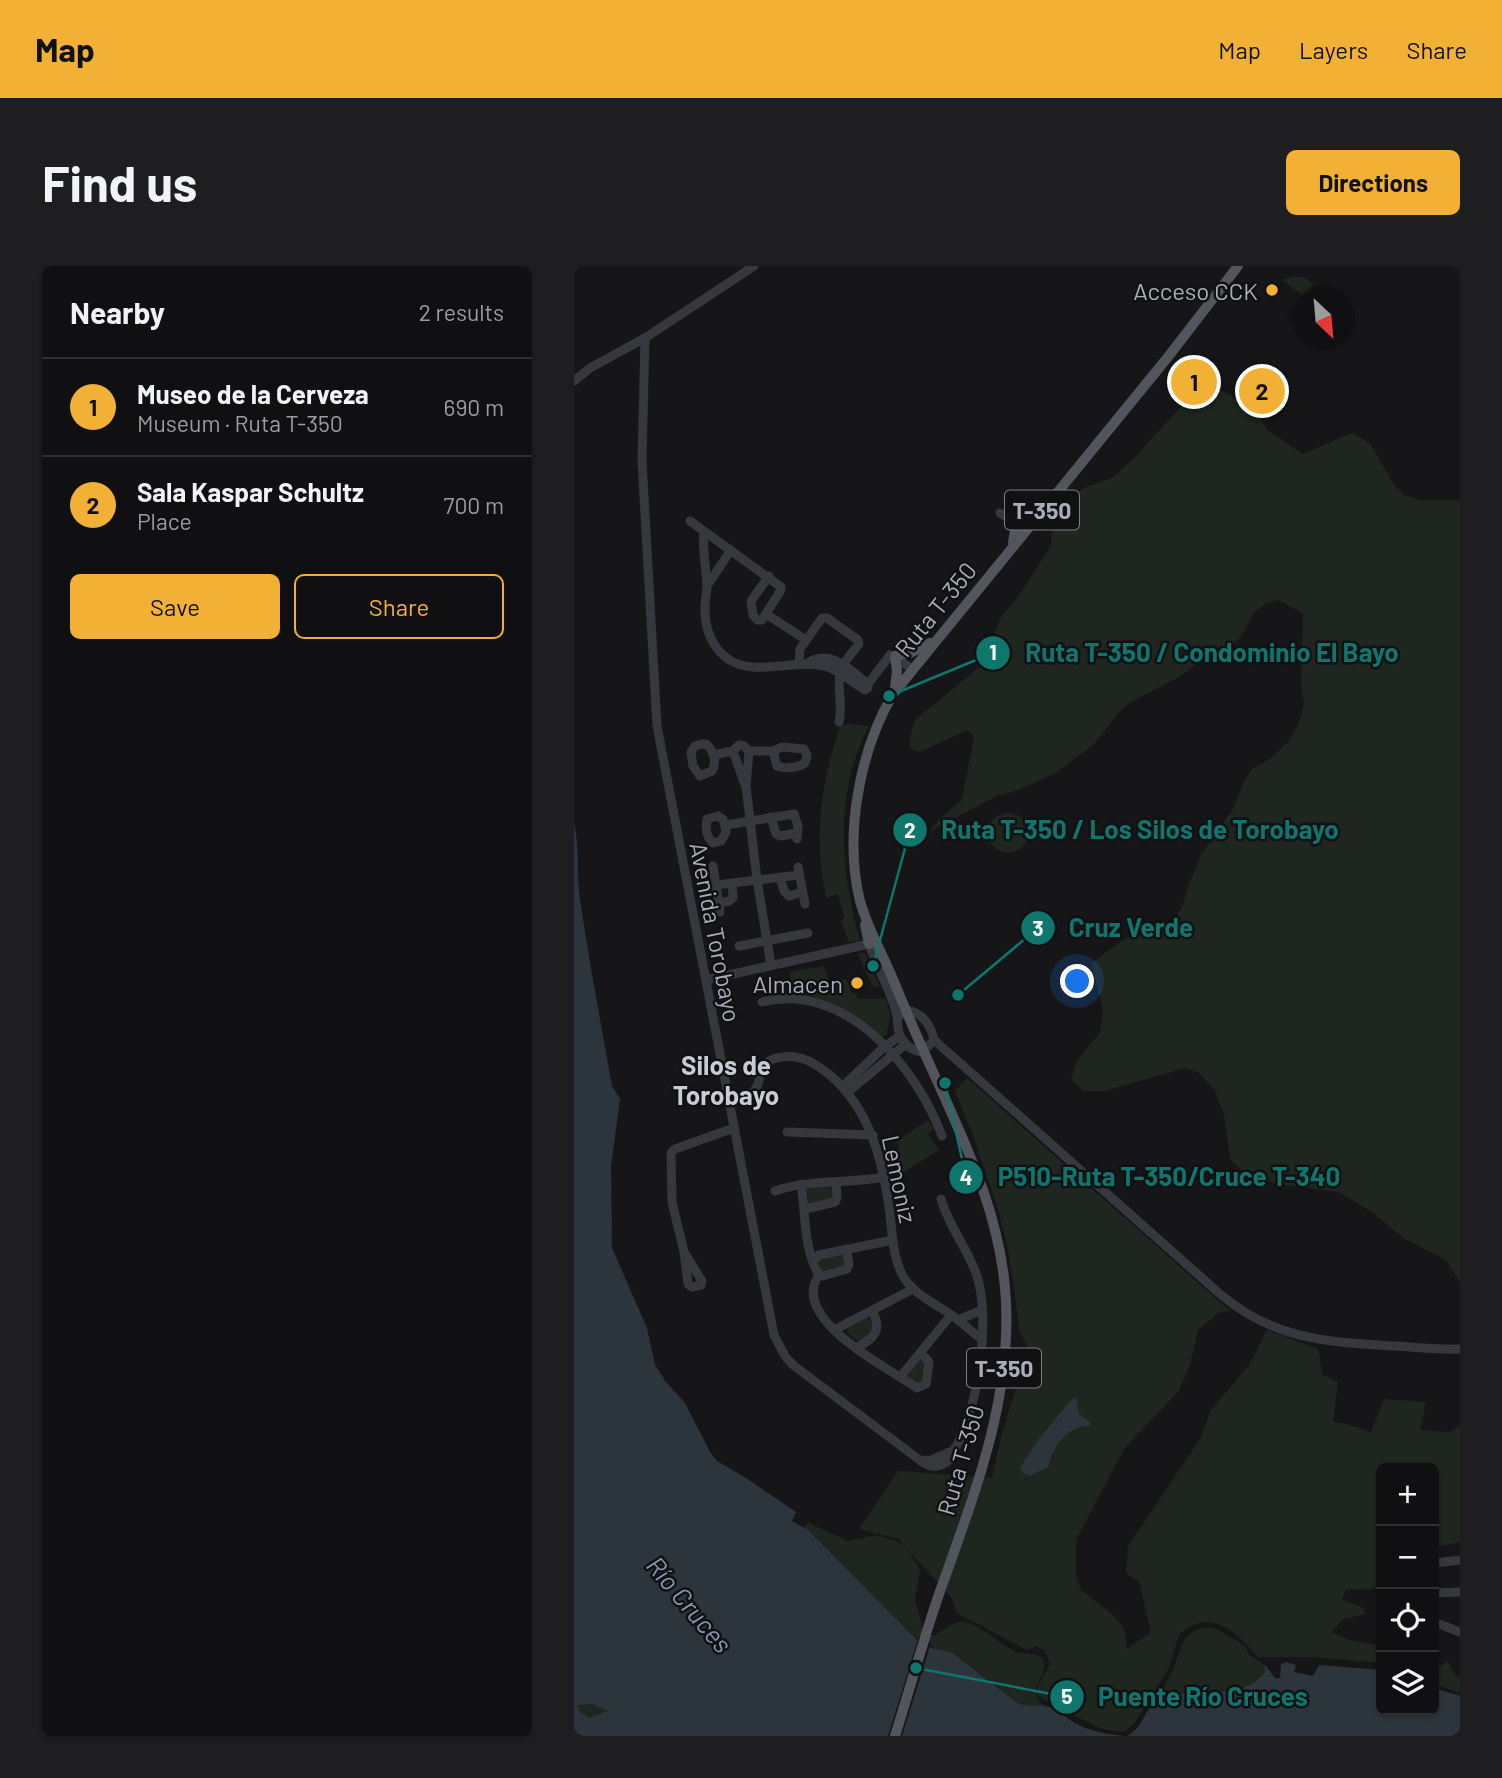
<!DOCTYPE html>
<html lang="en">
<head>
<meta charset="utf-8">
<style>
	body { margin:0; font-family:Barlow,sans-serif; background:#1e1e20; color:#f1f3f6 }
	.controls { position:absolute; right:21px; bottom:21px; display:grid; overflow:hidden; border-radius:10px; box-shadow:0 2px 5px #0004 }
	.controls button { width:63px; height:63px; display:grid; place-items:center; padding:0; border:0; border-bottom:2px solid #303032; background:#101012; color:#f1f3f6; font:35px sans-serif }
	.compass { position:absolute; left:718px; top:21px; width:63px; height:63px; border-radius:50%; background:#101012; box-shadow:0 2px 5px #0004; rotate:154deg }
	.you { position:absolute; left:504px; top:716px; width:24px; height:24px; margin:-18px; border:5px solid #fff; border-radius:50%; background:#1a73e8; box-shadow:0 0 0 10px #1a73e833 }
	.badge { display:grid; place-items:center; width:46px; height:46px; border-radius:50%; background:#f2b134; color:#111; font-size:23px; font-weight:700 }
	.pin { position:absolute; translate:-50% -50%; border:4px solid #fff; box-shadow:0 2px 7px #0006 }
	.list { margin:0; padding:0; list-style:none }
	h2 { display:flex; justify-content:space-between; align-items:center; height:91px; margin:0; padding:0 28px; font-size:30px }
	h2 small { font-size:23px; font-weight:400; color:#9c9d9f }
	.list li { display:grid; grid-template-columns:46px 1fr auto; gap:21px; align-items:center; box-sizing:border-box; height:98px; padding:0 28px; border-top:2px solid #303032 }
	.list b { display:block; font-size:26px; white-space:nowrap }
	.list p { margin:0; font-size:23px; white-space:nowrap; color:#9c9d9f }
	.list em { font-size:23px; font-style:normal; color:#9c9d9f }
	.actions { display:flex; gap:14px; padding:21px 28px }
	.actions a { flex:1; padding:16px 0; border:2px solid #f2b134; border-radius:10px; text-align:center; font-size:24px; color:#f2b134 }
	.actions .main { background:#f2b134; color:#111 }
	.icon { flex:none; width:38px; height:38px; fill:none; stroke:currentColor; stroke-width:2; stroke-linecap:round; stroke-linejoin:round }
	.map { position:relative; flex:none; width:886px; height:1470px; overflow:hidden; border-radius:10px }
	header { display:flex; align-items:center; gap:42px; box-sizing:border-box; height:98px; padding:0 35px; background:#f2b134; color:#111 }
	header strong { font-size:33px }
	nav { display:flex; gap:38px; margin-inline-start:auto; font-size:24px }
	.intro { display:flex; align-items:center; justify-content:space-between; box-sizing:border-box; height:168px; padding:0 42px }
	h1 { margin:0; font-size:49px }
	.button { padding:18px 32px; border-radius:10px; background:#f2b134; color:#111; font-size:24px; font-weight:700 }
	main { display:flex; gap:42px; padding:0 42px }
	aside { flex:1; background:#101012; border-radius:10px; box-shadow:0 2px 5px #0004 }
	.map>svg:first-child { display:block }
	.green { fill:#1e261f; fill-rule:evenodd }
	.water { fill:#2c353c; fill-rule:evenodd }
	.pier { fill:#161618 }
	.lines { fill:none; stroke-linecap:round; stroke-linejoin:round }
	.minor { stroke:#37383d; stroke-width:9 }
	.major { stroke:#53555c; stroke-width:10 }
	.poi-dot { fill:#f2b134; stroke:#111113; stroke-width:2.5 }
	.labels { text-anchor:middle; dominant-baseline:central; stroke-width:5; stroke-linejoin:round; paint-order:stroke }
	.shield { fill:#111113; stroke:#7b7e86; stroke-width:2 }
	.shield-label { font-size:23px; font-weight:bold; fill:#a8adb8 }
	.poi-label { font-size:24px; fill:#a8adb8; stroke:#111113; text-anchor:end }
	.street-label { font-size:24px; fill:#a8adb8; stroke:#111113 }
	.neighbourhood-label { font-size:26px; font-weight:bold; fill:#c9ccd4; stroke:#111113 }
	.water-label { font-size:26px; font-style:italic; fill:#7f9bb3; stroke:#111113 }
	.leader { fill:none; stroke:#0f766e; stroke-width:2.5 }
	.callout-dot { fill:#0f766e; stroke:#111113; stroke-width:2.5 }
	.mark-label { font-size:21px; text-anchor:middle; font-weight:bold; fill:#fff }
	.callout-label { font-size:26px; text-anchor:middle; font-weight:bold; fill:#0f766e; stroke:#111113; stroke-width:5; stroke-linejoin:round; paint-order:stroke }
</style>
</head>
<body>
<header>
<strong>Map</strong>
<nav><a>Map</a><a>Layers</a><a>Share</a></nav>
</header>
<div class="intro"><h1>Find us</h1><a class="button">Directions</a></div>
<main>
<aside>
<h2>Nearby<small>2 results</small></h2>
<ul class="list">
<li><span class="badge">1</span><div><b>Museo de la Cerveza</b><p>Museum · Ruta T-350</p></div><em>690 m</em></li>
<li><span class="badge">2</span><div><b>Sala Kaspar Schultz</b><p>Place</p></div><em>700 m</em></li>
</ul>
<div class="actions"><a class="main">Save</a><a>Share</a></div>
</aside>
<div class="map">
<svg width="886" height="1470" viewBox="0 0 886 1470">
	<rect width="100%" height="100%" fill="#161618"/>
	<g class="green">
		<path d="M722 10 731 12 740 19 729 30 709 14Z"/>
		<path d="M638 120 658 130 687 153 692 163 729 188 778 167 796 177 820 219 831 229 847 234H886V1016L872 994 831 973 799 947 765 926 703 918 668 905 656 893 650 849 641 825 625 807 611 802 531 825H509L497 814 502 796 526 766 529 743 517 697 552 672 600 655 609 639 613 623 627 589 659 543 670 515 678 503 697 492 715 475 725 457 730 438 727 424 729 347 704 334 692 337 679 347 667 371 660 377 636 387 605 411 557 436 547 444 520 478 482 507 444 524 423 530 354 566 372 547 388 534 400 470 393 464 346 486 337 483 335 475 341 454 409 398 427 351 444 331 477 280 479 246 512 221 538 212 558 194 623 123Z"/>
		<path d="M273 458 295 460C260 525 266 606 286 674L275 676 267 655 270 650 264 628 252 632C239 573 247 517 266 460Z"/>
		<circle cx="434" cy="567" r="20"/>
		<path d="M286 687H291L305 719 303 722 298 719 284 689Z"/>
		<path d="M250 700 255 717 272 713 278 727H281L284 733H312L316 750 313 768 306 772C273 746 256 732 212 729L210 721 218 719 215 706Z"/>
		<path d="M393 812 656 1045 644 1047 624 1064 616 1099 604 1126 550 1183 502 1274V1311L507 1324 539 1349 550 1362 553 1383 577 1366 565 1316 552 1307 554 1280 626 1173 637 1144 675 1099 693 1064 744 1083 749 1109 764 1116 759 1156 769 1157 797 1166 810 1133 852 1136 846 1164 877 1166 886 1159V1276L860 1282V1202H807V1317L800 1323 772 1324 768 1334 790 1342 791 1348 769 1353 758 1366 775 1374 807 1380V1397L739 1391H684C670 1375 649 1351 625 1357 618 1358 611 1365 605 1368L595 1402 560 1458 550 1466C542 1465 534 1465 527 1462 518 1459 465 1432 461 1427L466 1437 472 1440 455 1441 445 1438 399 1402 344 1374 229 1262 235 1257 274 1275 302 1269 324 1276 331 1281 325 1273 285 1263 324 1205 418 1212 427 1171 450 1096 453 1080 446 1066 435 988 425 947 400 872 381 825ZM334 1284 377 1331 383 1347 453 1384 463 1380 472 1386 476 1398 462 1424C463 1416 474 1403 469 1394 465 1386 450 1388 443 1386 425 1379 410 1360 390 1356 380 1354 369 1365 360 1370L349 1364 341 1333 346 1304Z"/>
		<path d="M354 854 360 863 354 868 365 884 327 908 314 888 325 881 322 876Z"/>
		<path d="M257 919 259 933 235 938 232 921Z"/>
		<path d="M269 988 271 999 247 1006 244 992Z"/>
		<path d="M293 1052 297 1053 301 1061 288 1076H284L273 1066V1062Z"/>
		<path d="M346 1091 353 1094 349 1117 344 1120 333 1112V1109Z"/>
		<path d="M639 1361 663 1375 672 1381 674 1388 691 1399V1406C670 1432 644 1423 615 1426 602 1427 589 1432 578 1438 584 1428 591 1419 596 1410 610 1386 602 1362 639 1361Z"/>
		<path d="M874 1396 882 1410H886V1427L860 1418V1402Z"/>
		<path d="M0 1430 35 1445 70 1470H0Z"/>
	</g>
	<g class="water">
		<path d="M0 557C6 582 2 607 6 633 15 695 27 758 38 820L46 833 37 901 38 982 73 1062 81 1099 92 1116 111 1137 136 1186 143 1195 172 1212 222 1246 218 1255 234 1264 343 1374 360 1383 377 1386 445 1438C456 1441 467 1438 478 1442 487 1445 493 1453 501 1457 516 1466 534 1468 551 1470H0ZM18 1438 34 1445 15 1452 6 1446 4 1439Z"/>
		<path d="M502 1131 505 1148 517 1157 516 1160C494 1159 478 1181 474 1201L456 1210 449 1207 446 1202 464 1174 497 1134Z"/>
		<path d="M712 1396 722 1399 720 1406 739 1410 745 1399 807 1404V1444H860V1422L886 1430V1470H553C572 1460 569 1440 589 1432 623 1418 665 1438 691 1406V1399L701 1412H706L707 1398Z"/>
	</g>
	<path class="pier" d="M345 1370 357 1377 328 1470H314Z"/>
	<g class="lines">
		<g class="minor">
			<path d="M71 72 68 195 83 460 200 1069 211 1090 219 1099 347 1195"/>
			<path d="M0 115 16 102 71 72 180 0"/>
			<path d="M435 237 450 249"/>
			<path d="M426 247 442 257 455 260"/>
			<path d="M116 255 207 321V324L188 354H183L179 349 177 335 195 310"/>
			<path d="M130 266C128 284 132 301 133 319 133 327 131 334 131 341 130 372 147 399 179 401 204 403 230 394 254 401 267 406 279 417 291 424L294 422V418L316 389 339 403"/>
			<path d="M133 320 157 284"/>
			<path d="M192 348 232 374"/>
			<path d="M225 398 226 383 248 352H253L284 374 285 378C278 387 269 396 266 406 263 422 269 439 265 456"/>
			<path d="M232 398C255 381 277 404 294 418"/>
			<path d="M127 478H132C140 485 143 496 138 505L126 510 119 500 117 486 121 480Z"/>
			<path d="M208 481 230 483 233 489 231 497C224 502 210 503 203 500L199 485Z"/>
			<path d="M159 485 171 519"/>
			<path d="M175 485H199"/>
			<path d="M139 489 159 485 165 479 170 480 175 485 172 520 183 614 197 699"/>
			<path d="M144 550 149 553 152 566 147 575 139 577C132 571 131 561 133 553Z"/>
			<path d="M197 551 202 568 207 570 223 567"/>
			<path d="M152 559 220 548 224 560 223 573"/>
			<path d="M139 600 146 646"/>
			<path d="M224 601 231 638"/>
			<path d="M206 611 210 625 215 630 228 626"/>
			<path d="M142 619 225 609"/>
			<path d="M145 637 155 635 159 632 158 617"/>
			<path d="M165 680 234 667"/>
			<path d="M132 714 295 678C302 702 318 725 323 750 324 758 323 764 327 772 332 780 339 785 349 786L360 774"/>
			<path d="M188 736C271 715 342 800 368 870"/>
			<path d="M323 752 332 744C348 746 357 759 360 774L646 1028C700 1074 754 1076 820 1080 842 1081 864 1084 886 1083"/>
			<path d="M269 820 310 781 326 770"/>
			<path d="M275 825 332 778"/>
			<path d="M155 832C162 831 174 831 180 825 190 814 181 794 208 791 228 788 242 798 256 809 297 844 309 897 316 948 318 967 319 989 327 1006 336 1027 361 1037 379 1050 389 1058 399 1066 408 1074"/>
			<path d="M213 866 299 869"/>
			<path d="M227 918C232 947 229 982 245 1009"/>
			<path d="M201 925C235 913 274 918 310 911"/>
			<path d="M367 933C375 961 394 983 403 1010 417 1053 404 1151 378 1187"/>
			<path d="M231 941 236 942 261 936 263 932 262 916"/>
			<path d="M110 986 128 1015 127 1019 118 1021 114 1018 110 986 98 936 97 887 101 883 160 862"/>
			<path d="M240 994 245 989 319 974"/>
			<path d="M245 1009C214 1053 316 1103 343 1122L352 1118 355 1096 347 1087"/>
			<path d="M245 1009 249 1010 273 1003 275 998 272 983"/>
			<path d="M384 1054 408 1044"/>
			<path d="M260 1064 339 1023"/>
			<path d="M282 1082C300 1073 309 1064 298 1045"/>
			<path d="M327 1110 377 1049"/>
			<path d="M375 1186 379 1189 377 1193C367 1201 357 1203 347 1195L357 1194Z"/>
			<path d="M860 1297 886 1294"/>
			<path d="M860 1327 886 1326"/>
			<path d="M860 1356 886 1366"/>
		</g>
		<g class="major">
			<path d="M447 246 454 247 468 242"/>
			<path d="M439 255 441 265 439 276"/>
			<path d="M321 422 323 405 321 390 336 387 356 377"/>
			<path d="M291 659 295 678"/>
			<path d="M321 1470C335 1425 348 1379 363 1334 397 1236 437 1141 432 1036 428 949 390 875 355 797 342 769 330 740 318 711 308 687 293 661 286 635 270 570 285 486 319 428L594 91 664 0"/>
		</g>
	</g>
	<g class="poi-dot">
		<circle cx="698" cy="24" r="7"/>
		<circle cx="283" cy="717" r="7"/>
	</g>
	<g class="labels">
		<g class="shield">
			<rect x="431" y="224.5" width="74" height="39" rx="5"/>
			<rect x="393" y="1082.5" width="74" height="39" rx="5"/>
		</g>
		<g class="shield-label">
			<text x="468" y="244">T-350</text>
			<text x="430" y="1102">T-350</text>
		</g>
		<g class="poi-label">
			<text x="684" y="24">Acceso CCK</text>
			<text x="269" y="717">Almacen</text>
		</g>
		<g class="street-label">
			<text transform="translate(361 343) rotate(-51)">Ruta T-350</text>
			<text transform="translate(142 666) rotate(79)">Avenida Torobayo</text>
			<text transform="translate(326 913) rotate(78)">Lemoniz</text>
			<text transform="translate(386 1194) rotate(-74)">Ruta T-350</text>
		</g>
		<g class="neighbourhood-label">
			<text x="152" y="798">Silos de<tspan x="152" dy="30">Torobayo</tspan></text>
		</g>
		<g class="water-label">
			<text transform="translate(116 1338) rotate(50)">Río Cruces</text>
		</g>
	</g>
	<path class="leader" d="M315 430L419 387M299 700L336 564M384 729L464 662M371 817L392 911M342 1402L493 1431"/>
	<g class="callout-dot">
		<circle cx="315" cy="430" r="7"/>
		<circle cx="299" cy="700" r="7"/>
		<circle cx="384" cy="729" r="7"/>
		<circle cx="371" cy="817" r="7"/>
		<circle cx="342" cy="1402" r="7"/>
		<circle cx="419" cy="387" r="18"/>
		<circle cx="336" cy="564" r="18"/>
		<circle cx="464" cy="662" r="18"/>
		<circle cx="392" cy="911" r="18"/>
		<circle cx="493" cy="1431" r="18"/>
	</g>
	<g class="mark-label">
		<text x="419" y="394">1</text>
		<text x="336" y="572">2</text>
		<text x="464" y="670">3</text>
		<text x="392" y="919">4</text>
		<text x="493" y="1438">5</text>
	</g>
	<g class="callout-label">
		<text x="638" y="396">Ruta T-350 / Condominio El Bayo</text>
		<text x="566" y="573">Ruta T-350 / Los Silos de Torobayo</text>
		<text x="557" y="671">Cruz Verde</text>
		<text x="595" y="920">P510-Ruta T-350/Cruce T-340</text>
		<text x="629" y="1440">Puente Río Cruces</text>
	</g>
</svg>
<div class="controls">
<button>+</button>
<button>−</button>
<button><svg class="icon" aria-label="locate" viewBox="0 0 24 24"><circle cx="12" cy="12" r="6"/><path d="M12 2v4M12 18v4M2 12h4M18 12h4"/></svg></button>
<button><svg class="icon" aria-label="layers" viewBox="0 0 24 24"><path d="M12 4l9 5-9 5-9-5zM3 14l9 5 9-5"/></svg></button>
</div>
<svg class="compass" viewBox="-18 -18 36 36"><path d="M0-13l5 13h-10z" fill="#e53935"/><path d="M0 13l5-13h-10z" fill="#9c9d9f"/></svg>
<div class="you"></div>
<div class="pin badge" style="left:620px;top:116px">1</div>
<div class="pin badge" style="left:688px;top:125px">2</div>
</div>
</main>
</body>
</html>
